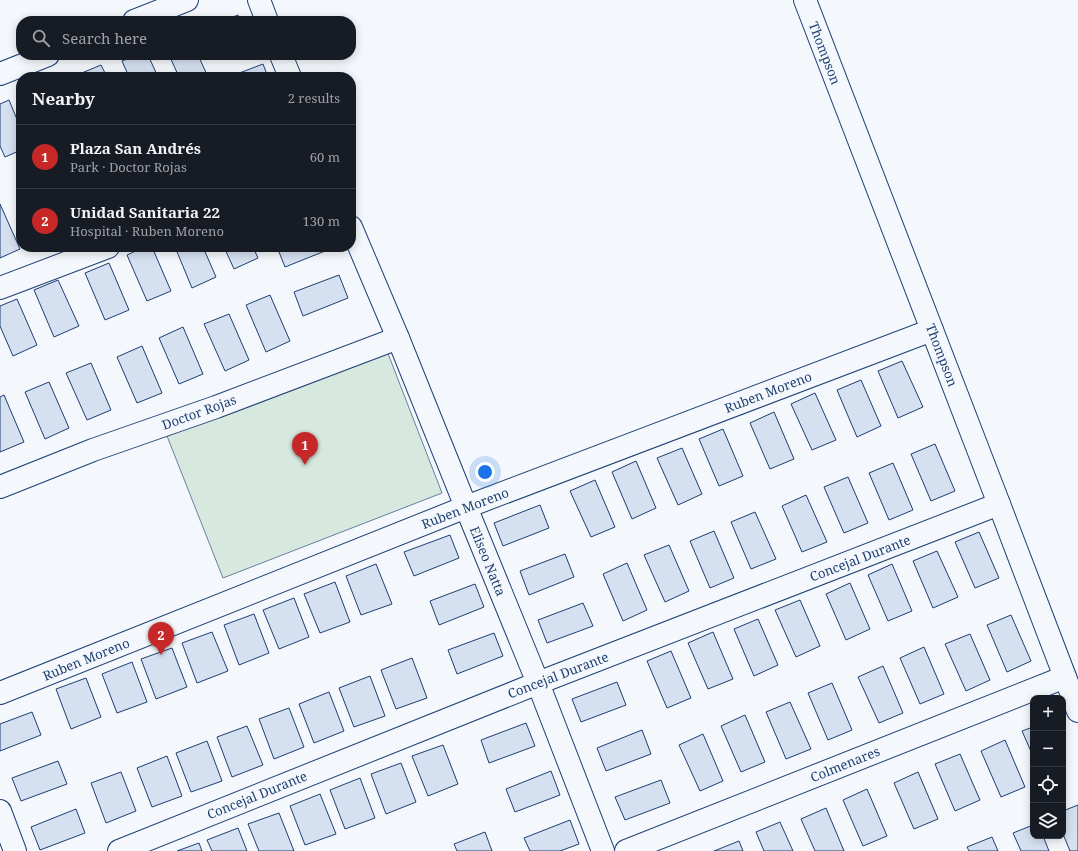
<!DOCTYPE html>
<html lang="en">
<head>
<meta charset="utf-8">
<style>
	body { margin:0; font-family:"Noto Serif",serif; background:#20242c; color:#f1f3f6 }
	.controls { position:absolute; right:12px; bottom:12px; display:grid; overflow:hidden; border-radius:8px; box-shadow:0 2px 10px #0003 }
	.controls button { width:36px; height:36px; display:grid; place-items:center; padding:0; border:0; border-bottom:1px solid #363941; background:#171b24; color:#f1f3f6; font:20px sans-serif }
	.you { position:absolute; left:485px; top:472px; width:14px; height:14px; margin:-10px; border:3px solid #fff; border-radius:50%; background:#1a73e8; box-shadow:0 0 0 6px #1a73e833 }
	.badge { display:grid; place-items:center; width:26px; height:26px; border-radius:50%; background:#c62828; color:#fff; font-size:13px; font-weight:700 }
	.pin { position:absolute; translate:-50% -33px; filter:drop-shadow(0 1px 2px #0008) }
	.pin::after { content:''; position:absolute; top:21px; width:14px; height:12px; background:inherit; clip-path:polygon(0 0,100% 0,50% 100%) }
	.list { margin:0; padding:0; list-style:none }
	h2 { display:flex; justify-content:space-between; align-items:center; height:52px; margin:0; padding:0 16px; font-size:17px }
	h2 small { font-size:13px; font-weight:400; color:#9ea1a6 }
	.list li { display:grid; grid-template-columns:26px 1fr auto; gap:12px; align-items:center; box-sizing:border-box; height:64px; padding:0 16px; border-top:1px solid #363941 }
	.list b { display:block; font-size:15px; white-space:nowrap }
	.list p { margin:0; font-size:13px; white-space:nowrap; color:#9ea1a6 }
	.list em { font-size:13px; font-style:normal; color:#9ea1a6 }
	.icon { flex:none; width:22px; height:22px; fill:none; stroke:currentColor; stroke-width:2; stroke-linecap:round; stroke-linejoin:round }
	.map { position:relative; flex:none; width:1078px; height:851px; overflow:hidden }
	.search { position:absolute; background:#171b24; box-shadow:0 2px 10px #0003; left:16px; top:16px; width:340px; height:44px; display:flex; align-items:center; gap:10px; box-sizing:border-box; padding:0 14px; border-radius:16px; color:#9ea1a6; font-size:15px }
	.panel { position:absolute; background:#171b24; box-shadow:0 2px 10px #0003; left:16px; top:72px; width:340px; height:180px; border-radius:16px }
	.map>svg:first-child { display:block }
	.green { fill:#d7e8df; stroke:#687fa3 }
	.building { fill:#d5e0f0; stroke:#1d3f73 }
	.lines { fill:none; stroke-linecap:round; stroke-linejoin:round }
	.minor-casing { stroke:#1d3f73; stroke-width:24 }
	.minor { stroke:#f4f7fb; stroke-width:22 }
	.labels { text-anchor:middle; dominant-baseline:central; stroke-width:3; stroke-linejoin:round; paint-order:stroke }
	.street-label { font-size:13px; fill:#1d3f73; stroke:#f4f7fb }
</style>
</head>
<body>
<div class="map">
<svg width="1078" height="851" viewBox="0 0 1078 851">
	<rect width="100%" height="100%" fill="#f4f7fb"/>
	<path class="green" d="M387 351 442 493 223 578 167 436Z"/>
	<g class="building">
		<path d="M238 15 240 21H223Z"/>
		<path d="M137 55H148L158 77H129L122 61Z"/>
		<path d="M169 55H198L208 77H179Z"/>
		<path d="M263 64 268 77H229Z"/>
		<path d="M101 65 107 77H78L77 75Z"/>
		<path d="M9 100 21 129V150L5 157 0 146V104Z"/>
		<path d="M0 204 20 249 0 258Z"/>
		<path d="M144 247H152L171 291 147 301 127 255Z"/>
		<path d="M175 247H203L216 277 192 288Z"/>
		<path d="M224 247H253L258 258 234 269Z"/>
		<path d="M277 247H329L330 249 285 267Z"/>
		<path d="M109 263 129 310 105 320 85 273Z"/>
		<path d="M339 275 348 298 303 316 294 292Z"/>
		<path d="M58 280 79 326 54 337 34 290Z"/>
		<path d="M270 295 290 341 266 352 246 305Z"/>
		<path d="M17 299 37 345 13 356 0 326V306Z"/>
		<path d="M229 314 249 360 225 371 204 324Z"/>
		<path d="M183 327 203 374 179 384 159 338Z"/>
		<path d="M142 346 162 393 137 403 117 357Z"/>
		<path d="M902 361 923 407 898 418 878 371Z"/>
		<path d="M91 363 111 410 87 420 66 373Z"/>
		<path d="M861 380 881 426 857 437 837 390Z"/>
		<path d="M49 382 69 428 45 439 25 392Z"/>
		<path d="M815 393 836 440 812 450 791 404Z"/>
		<path d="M4 395 24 442 0 452V397Z"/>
		<path d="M774 412 794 459 770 469 750 423Z"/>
		<path d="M723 429 743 476 719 486 699 439Z"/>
		<path d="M935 444 955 491 931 501 911 454Z"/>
		<path d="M682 448 702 494 678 505 657 458Z"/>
		<path d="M636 461 656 508 632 519 612 472Z"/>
		<path d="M893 463 913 510 889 520 869 473Z"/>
		<path d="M848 477 868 523 844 533 824 487Z"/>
		<path d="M595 480 615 527 591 537 570 491Z"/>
		<path d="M806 495 827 542 802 552 782 506Z"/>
		<path d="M540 505 549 528 503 546 494 523Z"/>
		<path d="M755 512 776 559 751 569 731 522Z"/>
		<path d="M714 531 734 578 710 588 690 541Z"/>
		<path d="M979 532 999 578 975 588 955 542Z"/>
		<path d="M450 535 459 558 414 576 404 552Z"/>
		<path d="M669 545 689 591 665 602 644 555Z"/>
		<path d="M937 551 958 597 933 608 913 561Z"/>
		<path d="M565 554 574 577 529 595 520 571Z"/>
		<path d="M627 563 647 610 623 621 603 574Z"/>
		<path d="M376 564 392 604 361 615 346 576Z"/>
		<path d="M892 564 912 611 888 621 868 575Z"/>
		<path d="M335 582 350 622 320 633 304 594Z"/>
		<path d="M850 583 870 629 846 640 826 594Z"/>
		<path d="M475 584 484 607 439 625 430 601Z"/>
		<path d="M294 598 309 637 279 649 263 610Z"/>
		<path d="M800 600 820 646 796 657 775 610Z"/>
		<path d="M583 603 593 626 547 643 538 620Z"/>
		<path d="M254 614 269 653 239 665 224 625Z"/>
		<path d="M1011 615 1031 661 1007 672 987 625Z"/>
		<path d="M758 619 778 665 754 676 734 629Z"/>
		<path d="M212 632 228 671 197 683 182 643Z"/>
		<path d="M713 632 733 679 708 689 688 643Z"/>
		<path d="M494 633 503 656 457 674 448 650Z"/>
		<path d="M970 634 990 680 966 691 945 644Z"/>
		<path d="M924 647 944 694 920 704 900 658Z"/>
		<path d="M172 648 187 687 156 699 141 659Z"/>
		<path d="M671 651 691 698 667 708 647 661Z"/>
		<path d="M412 658 427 698 396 709 381 670Z"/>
		<path d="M132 662 147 702 117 713 102 674Z"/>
		<path d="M883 666 903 713 879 723 858 677Z"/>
		<path d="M370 676 385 716 354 727 339 688Z"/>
		<path d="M86 678 101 717 71 729 56 689Z"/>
		<path d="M617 682 626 705 581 722 572 699Z"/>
		<path d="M832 683 852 730 828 740 808 693Z"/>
		<path d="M329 692 344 731 314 743 299 704Z"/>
		<path d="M790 702 811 749 786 759 766 712Z"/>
		<path d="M289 708 304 747 274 759 259 719Z"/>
		<path d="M32 712 41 735 0 751V724Z"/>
		<path d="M745 715 765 762 741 772 721 726Z"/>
		<path d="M526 723 535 746 489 763 481 740Z"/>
		<path d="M247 726 263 765 232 777 217 737Z"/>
		<path d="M1033 727V756L1022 731Z"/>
		<path d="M642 730 651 754 606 771 597 748Z"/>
		<path d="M703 734 723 781 700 791 679 745Z"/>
		<path d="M1005 740 1025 787 1001 797 981 751Z"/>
		<path d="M207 741 222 781 191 792 176 753Z"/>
		<path d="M443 745 458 784 428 796 412 756Z"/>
		<path d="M960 754 980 800 955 811 935 764Z"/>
		<path d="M167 756 182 796 152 807 137 768Z"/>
		<path d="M58 761 67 784 21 801 12 778Z"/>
		<path d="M401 763 416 802 386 814 371 774Z"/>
		<path d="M551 771 560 795 515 812 506 789Z"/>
		<path d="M121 772 136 811 106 823 91 783Z"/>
		<path d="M918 772 938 819 914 829 894 783Z"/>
		<path d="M360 778 375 818 345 829 330 790Z"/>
		<path d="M661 780 670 803 625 820 615 797Z"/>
		<path d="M867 789 887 836 863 846 843 800Z"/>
		<path d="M320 794 336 834 305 845 290 806Z"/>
		<path d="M1078 805V851H1070L1063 834V811Z"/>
		<path d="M826 808 844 851H815L801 819Z"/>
		<path d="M76 809 85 833 40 850 31 827Z"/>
		<path d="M279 813 294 851H259L248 824Z"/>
		<path d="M570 820 579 844 560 851H530L524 838Z"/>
		<path d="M780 822 793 851H764L756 832Z"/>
		<path d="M1033 825V836H1043L1049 851H1021L1013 833Z"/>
		<path d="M238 828 247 851H212L207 840Z"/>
		<path d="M485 832 492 851H457L454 844Z"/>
		<path d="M992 837 998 851H969L967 847Z"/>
		<path d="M739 841 743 851H714Z"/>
		<path d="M199 843 202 851H177Z"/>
	</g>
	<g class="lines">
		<g class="minor-casing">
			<g id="minor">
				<path d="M259 0 267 21"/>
				<path d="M805 0 999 504 1078 711"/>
				<path d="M134 21 187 0"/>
				<path d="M281 55 290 77"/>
				<path d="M0 74 48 55"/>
				<path d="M351 227 398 338 466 507 538 683 603 851"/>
				<path d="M0 288 108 247"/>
				<path d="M0 487 93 450 216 407 398 338"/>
				<path d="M0 693 466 507 932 330"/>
				<path d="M0 811 15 851"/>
				<path d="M119 851 538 683 999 504"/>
				<path d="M626 851 1065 677"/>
			</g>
		</g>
		<use href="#minor" class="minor"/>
	</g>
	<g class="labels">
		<g class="street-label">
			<text transform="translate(825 53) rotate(69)">Thompson</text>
			<text transform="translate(942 355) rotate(69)">Thompson</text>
			<text transform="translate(768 392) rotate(-21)">Ruben Moreno</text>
			<text transform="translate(199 412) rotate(-20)">Doctor Rojas</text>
			<text transform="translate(465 508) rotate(-21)">Ruben Moreno</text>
			<text transform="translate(860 558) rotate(-21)">Concejal Durante</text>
			<text transform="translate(488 561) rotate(68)">Eliseo Natta</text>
			<text transform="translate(86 659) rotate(-22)">Ruben Moreno</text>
			<text transform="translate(558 675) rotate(-21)">Concejal Durante</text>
			<text transform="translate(845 764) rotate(-22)">Colmenares</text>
			<text transform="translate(257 795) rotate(-22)">Concejal Durante</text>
		</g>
	</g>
</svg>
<div class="controls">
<button>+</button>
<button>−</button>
<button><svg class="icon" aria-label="locate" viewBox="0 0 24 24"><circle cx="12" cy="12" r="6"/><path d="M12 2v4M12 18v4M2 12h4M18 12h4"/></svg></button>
<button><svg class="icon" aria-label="layers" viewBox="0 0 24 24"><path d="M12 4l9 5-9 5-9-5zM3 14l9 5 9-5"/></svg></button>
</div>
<div class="you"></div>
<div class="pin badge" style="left:305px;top:465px">1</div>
<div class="pin badge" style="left:161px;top:655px">2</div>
<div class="search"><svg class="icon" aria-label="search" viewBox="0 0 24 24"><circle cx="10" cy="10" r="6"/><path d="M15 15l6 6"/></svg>Search here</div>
<section class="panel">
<h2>Nearby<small>2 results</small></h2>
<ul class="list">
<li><span class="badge">1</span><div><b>Plaza San Andrés</b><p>Park · Doctor Rojas</p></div><em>60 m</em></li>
<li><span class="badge">2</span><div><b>Unidad Sanitaria 22</b><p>Hospital · Ruben Moreno</p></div><em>130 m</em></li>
</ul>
</section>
</div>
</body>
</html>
